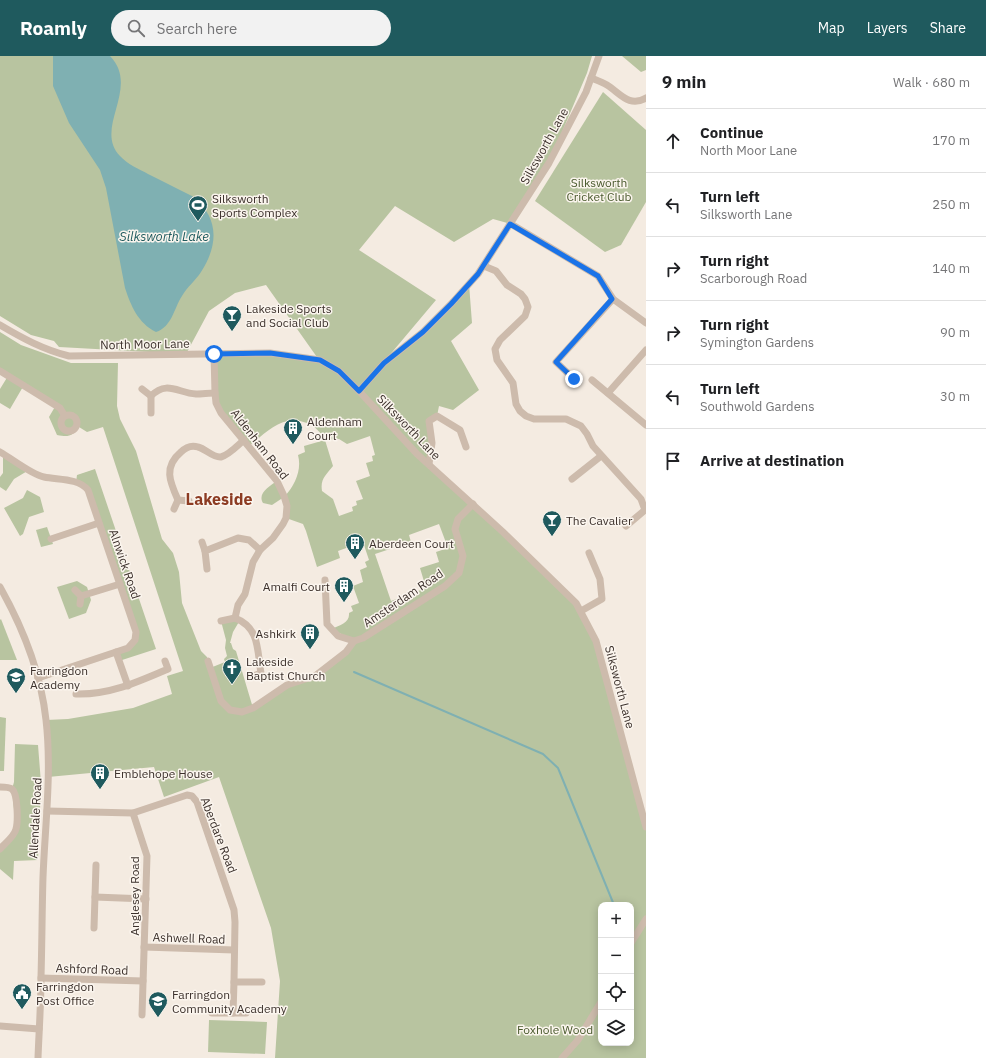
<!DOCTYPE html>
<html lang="en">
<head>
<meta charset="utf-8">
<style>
	body { margin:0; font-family:"IBM Plex Sans",sans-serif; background:#f2f2f2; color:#202124 }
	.controls { position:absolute; right:12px; bottom:12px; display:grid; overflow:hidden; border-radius:8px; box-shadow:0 2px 10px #0003 }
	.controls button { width:36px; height:36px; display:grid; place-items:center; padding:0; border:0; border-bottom:1px solid #e0e0e0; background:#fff; color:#202124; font:20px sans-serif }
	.stop { position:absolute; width:12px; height:12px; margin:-9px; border:3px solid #1a73e8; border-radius:50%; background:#fff }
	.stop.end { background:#1a73e8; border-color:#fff; box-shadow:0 1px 4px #0008 }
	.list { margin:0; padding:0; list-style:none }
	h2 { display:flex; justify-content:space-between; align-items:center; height:52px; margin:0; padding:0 16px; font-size:17px }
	h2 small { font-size:13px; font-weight:400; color:#757577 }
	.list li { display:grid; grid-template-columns:26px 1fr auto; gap:12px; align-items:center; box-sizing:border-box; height:64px; padding:0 16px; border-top:1px solid #e0e0e0 }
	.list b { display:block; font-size:15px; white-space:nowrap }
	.list p { margin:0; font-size:13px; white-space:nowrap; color:#757577 }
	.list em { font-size:13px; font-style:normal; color:#757577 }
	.icon { flex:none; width:22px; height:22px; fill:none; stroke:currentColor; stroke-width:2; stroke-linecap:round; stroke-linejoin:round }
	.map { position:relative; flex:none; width:646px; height:1002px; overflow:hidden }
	header { display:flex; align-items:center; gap:24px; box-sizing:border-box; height:56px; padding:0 20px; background:#1f5a5e; color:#fff }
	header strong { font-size:19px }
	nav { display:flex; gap:22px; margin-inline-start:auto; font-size:14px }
	.search { width:280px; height:36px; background:#f2f2f2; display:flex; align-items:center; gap:10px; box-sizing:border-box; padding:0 14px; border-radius:22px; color:#757577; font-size:15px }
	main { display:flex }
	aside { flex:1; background:#fff }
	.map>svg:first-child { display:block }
	.green { fill:#b8c4a0; fill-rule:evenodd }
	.water { fill:#7fb0b2 }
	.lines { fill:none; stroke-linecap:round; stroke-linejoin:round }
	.stream { stroke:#7fb0b2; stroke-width:2 }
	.minor { stroke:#cdbbac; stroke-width:7 }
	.route { stroke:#1a73e8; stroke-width:5 }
	.labels { text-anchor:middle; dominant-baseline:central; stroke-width:3; stroke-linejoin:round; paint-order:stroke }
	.street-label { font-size:12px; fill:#3b302b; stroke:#fbf5ee }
	.park-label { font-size:12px; fill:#4a5a2e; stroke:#fbf5ee }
	.poi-label { font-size:12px; fill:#3b302b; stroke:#fbf5ee; text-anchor:start }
	.water-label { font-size:13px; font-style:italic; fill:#1f5a5e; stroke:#fbf5ee }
	.district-label { font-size:16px; font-weight:bold; fill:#8c3b22; stroke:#fbf5ee }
</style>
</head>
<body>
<header>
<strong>Roamly</strong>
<div class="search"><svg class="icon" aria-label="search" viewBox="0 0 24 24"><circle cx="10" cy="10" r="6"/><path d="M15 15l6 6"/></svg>Search here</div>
<nav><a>Map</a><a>Layers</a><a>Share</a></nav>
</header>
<main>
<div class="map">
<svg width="646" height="1002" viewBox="0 0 646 1002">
	<rect width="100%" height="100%" fill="#f4ebe1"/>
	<g class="green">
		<path d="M0 0H592L587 17 549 107 511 168 493 163 454 186 395 150 359 194 436 244 372 320 423 276 469 228 472 267 451 285 479 334 453 354 439 350 437 360 429 365V408L576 547 596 585 646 771V1002H275L280 925 271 872 219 721 164 741 154 711 48 721 46 664 68 663 133 652 172 638 167 620 183 615 103 371 87 376 79 371C72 381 68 381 57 379L49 361 56 349 24 329 10 353 0 347V333L8 320 0 315V276L21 289 71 307H118L117 350 120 363 136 395 162 483 173 497 179 516 182 547 201 595 207 601 210 612 225 606 224 603 227 600 225 592 226 584 221 565 240 564 233 576 230 587H231L233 593 236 595 253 652 287 629 315 620 354 585 332 573C340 569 350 567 349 557L353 555 351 550 359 547 353 530 363 526 360 514 367 511 365 506 369 504 363 486 338 495 340 502 317 511 306 475 303 468 286 462 284 441 272 449 263 447C257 437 270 430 277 425L285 440C295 429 302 414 298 399L305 396 304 390 325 384C321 377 315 370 307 367 282 358 268 375 249 390L216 347 214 298 270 297 319 304 266 229 235 237 209 255 186 298 59 291 54 285 31 279 0 260ZM370 380 375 399 372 400 373 405 366 407 370 420 356 425 363 443 356 445 357 449 352 451 353 455 339 460 333 443 322 435C320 423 326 419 333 410L325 384 339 383 347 388ZM439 468 448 492 436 496 439 506 420 512 426 532 391 545 375 498 411 486 409 479ZM601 849H631V987H601Z"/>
		<path d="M622 0H646V14L641 16Z"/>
		<path d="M603 36 646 74V146L621 189 605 196 535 145Z"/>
		<path d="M3 398 29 414 14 423 6 435 0 431V421L3 417Z"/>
		<path d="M95 413 156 593 119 605 116 596 128 592 136 576 88 434 76 426 77 419Z"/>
		<path d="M27 434 40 441 44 456 29 461 23 478 20 480 4 452 23 442Z"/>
		<path d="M47 471 53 488 41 491 36 474Z"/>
		<path d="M77 525 87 531 91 544 86 557 69 563 57 531Z"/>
		<path d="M1 563 17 604H0V564Z"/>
		<path d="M0 661 6 662 4 715H0Z"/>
		<path d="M15 688 38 689 41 727 38 804 14 805 13 824 0 813V793L16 774 12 733 14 726Z"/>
		<path d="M209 964 267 966 265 998 208 996Z"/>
	</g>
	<path class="water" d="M53 0H110C141 32 93 72 120 100 127 108 139 113 148 118 163 125 177 133 192 140 219 161 219 188 201 216 196 224 187 231 182 240 174 252 172 271 156 276 138 267 131 250 125 232L106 132 100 114 69 67 53 30Z"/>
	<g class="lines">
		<path class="stream" d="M354 616 543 698 558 712 614 849"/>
		<g class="minor">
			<path d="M591 22C596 24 602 26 607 29 620 37 629 52 646 42"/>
			<path d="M511 168 598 220 613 243 646 267"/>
			<path d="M484 210 496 215 507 229 521 238 525 243 528 251 525 260 500 284 495 293 497 304 513 327 516 348 520 355 526 360 534 363H566L581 370 587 378 593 390 641 443 645 454 626 470"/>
			<path d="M0 269C22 282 44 294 69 300L270 297 320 304 339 315 359 335 417 398 503 476 576 547 596 585 646 771"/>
			<path d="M214 298 215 337 216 347 221 357 277 425 284 440 287 450 286 462 283 468 273 482 260 494 253 506 245 538 238 549 235 562C260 572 257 594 261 617L253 620"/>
			<path d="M0 315 60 352 65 360"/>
			<path d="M574 323 556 306 613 243"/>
			<path d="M592 324 646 369"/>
			<path d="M142 333 151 340"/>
			<path d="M359 335 384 307 423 276 451 248 478 218 549 107 586 36 591 22 599 0"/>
			<path d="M608 337 646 294"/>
			<path d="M151 357V340C167 324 178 337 196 338 202 338 209 337 215 337"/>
			<circle cx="69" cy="367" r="8"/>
			<path d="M0 396C11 402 32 419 44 421 59 424 78 422 88 434L136 576 135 584 128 592 38 622"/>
			<path d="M429 408 432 387 429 365 437 360 460 374 466 391"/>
			<path d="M572 423 601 400"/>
			<path d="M178 444C170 426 163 411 181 396 186 391 192 389 198 391 206 393 213 402 221 401 229 399 238 389 244 384"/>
			<path d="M174 453 178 444 189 445"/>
			<path d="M51 483 99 467"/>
			<path d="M202 486 205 495"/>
			<path d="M207 513 205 495 238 482 249 484 260 494"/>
			<path d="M325 524 327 568 338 580 354 585"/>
			<path d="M0 531C23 572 41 617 46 664 52 716 45 769 43 821 42 854 42 887 41 921 41 948 39 975 38 1002"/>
			<path d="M75 534 81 540 80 548"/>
			<path d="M81 540 120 528"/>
			<path d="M581 555 602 543 600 523 589 497"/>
			<path d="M221 565 235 562"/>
			<path d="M116 596 128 630"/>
			<path d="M208 605 221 645 230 654 242 656 253 652 287 629 315 620 346 596 354 585 363 582 445 530 459 517 463 500 455 473 458 463 473 448"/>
			<path d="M76 638C109 639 138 626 168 613L165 605"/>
			<path d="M0 731C4 731 9 731 12 733 18 738 18 766 16 773 14 781 5 787 0 793"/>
			<path d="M47 755 133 757 187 739 192 740 197 746 234 854 235 866 234 926"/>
			<path d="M133 757 147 800 142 959"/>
			<path d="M95 841 146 843"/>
			<path d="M94 872 96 809"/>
			<path d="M631 887 646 863"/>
			<path d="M144 891 234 894"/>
			<path d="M41 922 143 925"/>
			<path d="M212 957H246"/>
			<path d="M233 957 234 926H262"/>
			<path d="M0 970 39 973"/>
			<path d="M562 1002 578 984 601 946"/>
		</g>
	</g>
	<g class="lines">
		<path class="route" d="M214 298 270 297 320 304 339 315 359 335 384 307 423 276 451 248 478 218 510 168 598 220 612 243 556 306 574 323"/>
	</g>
	<defs>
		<g id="stadium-pin" transform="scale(1)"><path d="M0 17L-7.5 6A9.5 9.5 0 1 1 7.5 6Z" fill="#1f5a5e" stroke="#fbf5ee"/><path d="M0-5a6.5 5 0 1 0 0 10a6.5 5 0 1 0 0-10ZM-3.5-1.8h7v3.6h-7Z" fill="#fff"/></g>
		<g id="bar-pin" transform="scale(1)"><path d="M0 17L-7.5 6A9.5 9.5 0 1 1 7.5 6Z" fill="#1f5a5e" stroke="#fbf5ee"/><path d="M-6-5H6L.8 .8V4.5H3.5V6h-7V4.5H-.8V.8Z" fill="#fff"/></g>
		<g id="building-pin" transform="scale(1)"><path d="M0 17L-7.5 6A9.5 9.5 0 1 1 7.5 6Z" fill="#1f5a5e" stroke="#fbf5ee"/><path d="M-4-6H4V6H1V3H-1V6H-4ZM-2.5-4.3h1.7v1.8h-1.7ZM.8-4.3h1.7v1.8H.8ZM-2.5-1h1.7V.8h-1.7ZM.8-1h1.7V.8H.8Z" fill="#fff"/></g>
		<g id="church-pin" transform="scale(1)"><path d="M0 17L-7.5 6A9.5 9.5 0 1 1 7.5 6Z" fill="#1f5a5e" stroke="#fbf5ee"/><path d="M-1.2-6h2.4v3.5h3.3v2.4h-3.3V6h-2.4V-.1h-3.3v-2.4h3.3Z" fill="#fff"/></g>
		<g id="school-pin" transform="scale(1)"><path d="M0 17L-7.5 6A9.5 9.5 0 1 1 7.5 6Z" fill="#1f5a5e" stroke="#fbf5ee"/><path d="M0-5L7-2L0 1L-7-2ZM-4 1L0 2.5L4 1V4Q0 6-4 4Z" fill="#fff"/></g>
		<g id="civic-pin" transform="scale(1)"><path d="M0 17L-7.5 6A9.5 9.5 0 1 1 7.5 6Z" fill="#1f5a5e" stroke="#fbf5ee"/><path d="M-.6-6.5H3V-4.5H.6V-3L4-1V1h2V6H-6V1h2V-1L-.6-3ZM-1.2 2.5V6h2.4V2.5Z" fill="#fff"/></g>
	</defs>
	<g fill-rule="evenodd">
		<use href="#stadium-pin" x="198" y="149"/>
		<use href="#bar-pin" x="232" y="259"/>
		<use href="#building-pin" x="293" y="372"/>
		<use href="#bar-pin" x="552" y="464"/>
		<use href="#building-pin" x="355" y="487"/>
		<use href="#building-pin" x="344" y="530"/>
		<use href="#building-pin" x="310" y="577"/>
		<use href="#church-pin" x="232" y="612"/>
		<use href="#school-pin" x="16" y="621"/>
		<use href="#building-pin" x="100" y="717"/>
		<use href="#civic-pin" x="22" y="937"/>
		<use href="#school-pin" x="158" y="945"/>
	</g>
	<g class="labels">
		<g class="street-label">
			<text transform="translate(544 90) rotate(-61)">Silksworth Lane</text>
			<text transform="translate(145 288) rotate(-1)">North Moor Lane</text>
			<text transform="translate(409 371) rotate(46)">Silksworth Lane</text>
			<text transform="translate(260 388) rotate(52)">Aldenham Road</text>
			<text transform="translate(125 508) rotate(71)">Alnwick Road</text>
			<text transform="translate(403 542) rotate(-34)">Amsterdam Road</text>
			<text transform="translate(620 631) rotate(75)">Silksworth Lane</text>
			<text transform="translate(35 762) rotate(-87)">Allendale Road</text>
			<text transform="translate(219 779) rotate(69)">Aberdare Road</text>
			<text transform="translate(134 840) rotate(-90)">Anglesey Road</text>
			<text transform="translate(189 882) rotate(2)">Ashwell Road</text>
			<text transform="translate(92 913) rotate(2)">Ashford Road</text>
		</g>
		<g class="park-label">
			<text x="599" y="126">Silksworth<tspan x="599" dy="14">Cricket Club</tspan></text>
			<text x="555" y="973">Foxhole Wood</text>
		</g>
		<g class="poi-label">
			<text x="212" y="142">Silksworth<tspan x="212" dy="14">Sports Complex</tspan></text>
			<text x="246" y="252">Lakeside Sports<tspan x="246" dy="14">and Social Club</tspan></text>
			<text x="307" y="365">Aldenham<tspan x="307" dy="14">Court</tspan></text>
			<text x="566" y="464">The Cavalier</text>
			<text x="369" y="487">Aberdeen Court</text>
			<text x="330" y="530" text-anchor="end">Amalfi Court</text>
			<text x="296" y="577" text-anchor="end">Ashkirk</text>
			<text x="246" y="605">Lakeside<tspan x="246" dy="14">Baptist Church</tspan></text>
			<text x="30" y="614">Farringdon<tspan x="30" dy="14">Academy</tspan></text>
			<text x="114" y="717">Emblehope House</text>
			<text x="36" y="930">Farringdon<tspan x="36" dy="14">Post Office</tspan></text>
			<text x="172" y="938">Farringdon<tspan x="172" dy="14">Community Academy</tspan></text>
		</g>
		<g class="water-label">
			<text x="164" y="180">Silksworth Lake</text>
		</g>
		<g class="district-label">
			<text x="219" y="443">Lakeside</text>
		</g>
	</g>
</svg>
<div class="controls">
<button>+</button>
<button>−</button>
<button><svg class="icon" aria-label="locate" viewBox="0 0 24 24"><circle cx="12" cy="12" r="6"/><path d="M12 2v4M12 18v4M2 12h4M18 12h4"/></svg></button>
<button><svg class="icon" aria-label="layers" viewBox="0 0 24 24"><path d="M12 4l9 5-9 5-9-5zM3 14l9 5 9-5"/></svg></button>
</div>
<div class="stop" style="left:214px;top:298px"></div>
<div class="stop end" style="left:574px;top:323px"></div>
</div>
<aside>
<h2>9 min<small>Walk · 680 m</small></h2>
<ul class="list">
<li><svg class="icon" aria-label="ahead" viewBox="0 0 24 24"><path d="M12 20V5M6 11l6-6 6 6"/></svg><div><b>Continue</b><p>North Moor Lane</p></div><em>170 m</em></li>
<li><svg class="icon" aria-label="left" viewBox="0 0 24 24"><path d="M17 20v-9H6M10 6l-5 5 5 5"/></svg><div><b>Turn left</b><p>Silksworth Lane</p></div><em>250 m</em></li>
<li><svg class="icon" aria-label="right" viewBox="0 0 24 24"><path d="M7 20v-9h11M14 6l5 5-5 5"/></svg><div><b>Turn right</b><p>Scarborough Road</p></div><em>140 m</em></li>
<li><svg class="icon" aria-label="right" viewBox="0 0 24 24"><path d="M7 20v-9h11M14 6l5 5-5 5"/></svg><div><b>Turn right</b><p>Symington Gardens</p></div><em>90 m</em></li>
<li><svg class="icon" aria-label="left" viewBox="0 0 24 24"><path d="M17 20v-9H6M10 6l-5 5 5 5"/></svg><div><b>Turn left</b><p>Southwold Gardens</p></div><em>30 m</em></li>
<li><svg class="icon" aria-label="arrive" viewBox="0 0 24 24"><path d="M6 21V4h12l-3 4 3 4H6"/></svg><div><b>Arrive at destination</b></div></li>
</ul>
</aside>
</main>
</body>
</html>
